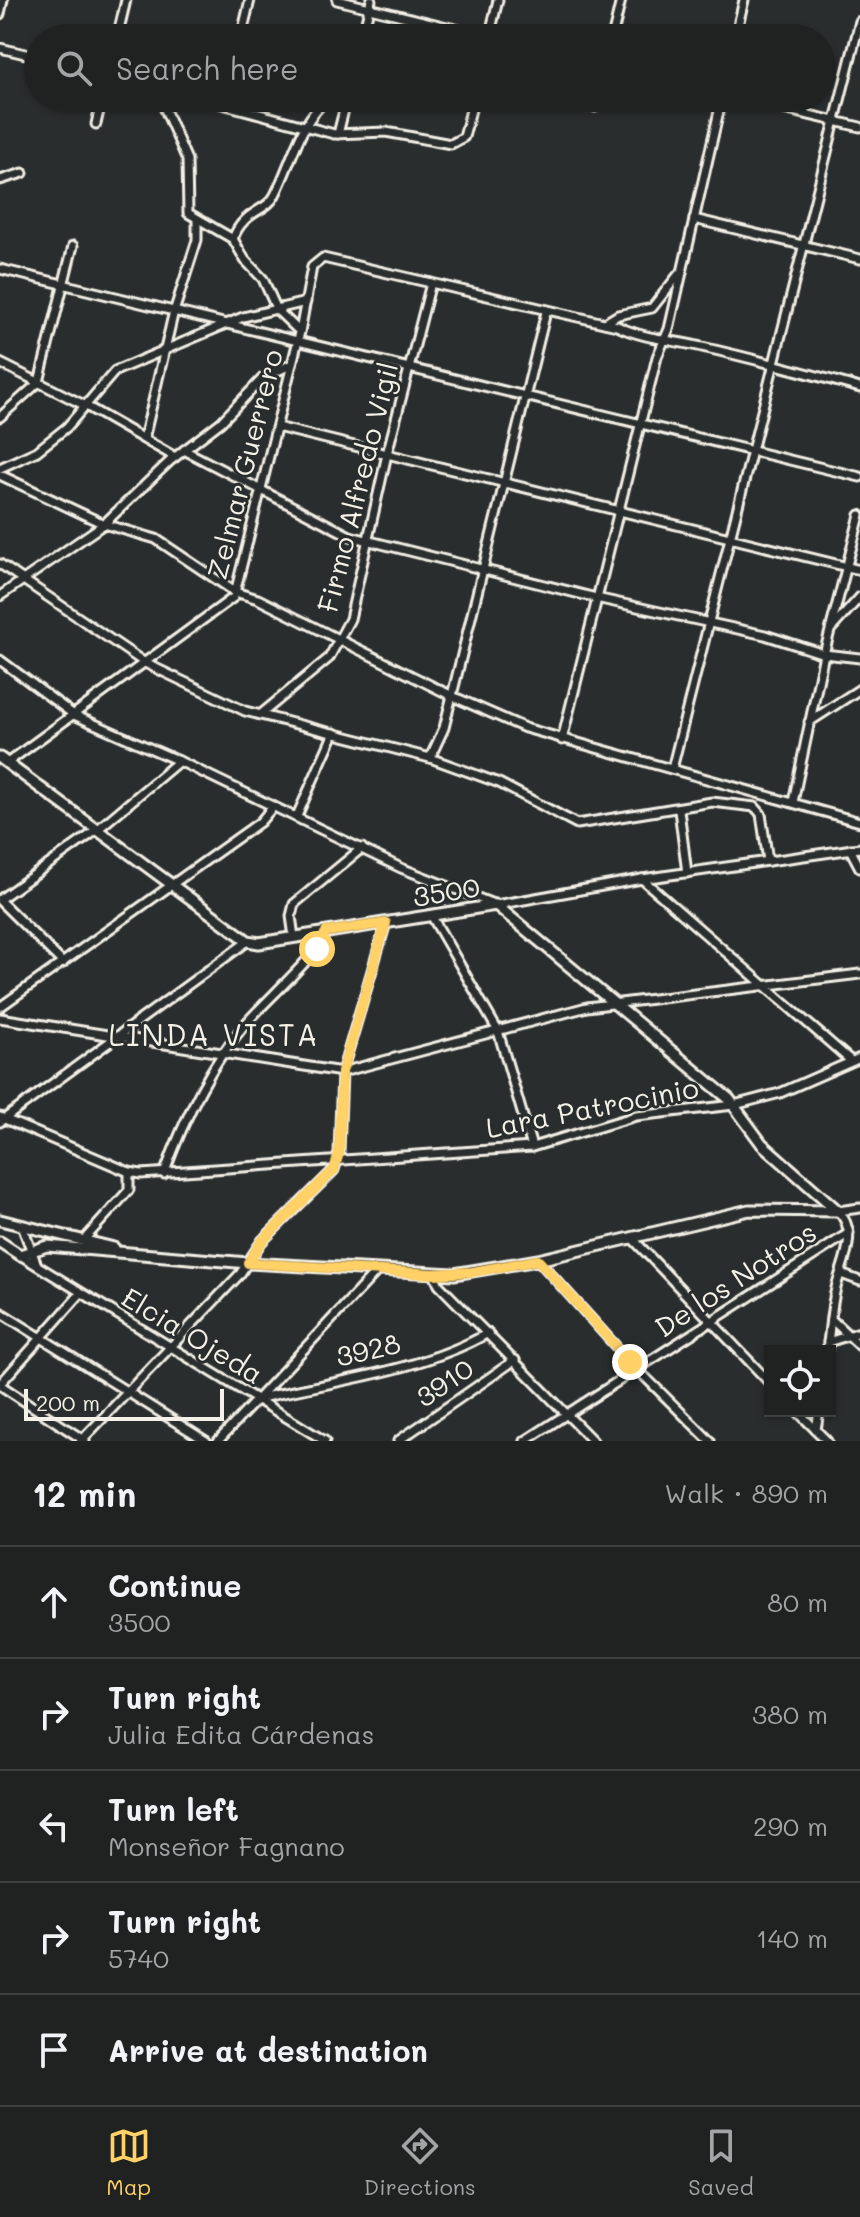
<!DOCTYPE html>
<html lang="en">
<head>
<meta charset="utf-8">
<style>
	body { margin:0; font-family:Mali,sans-serif; background:#2d2f2f; color:#f1f3f6 }
	.controls { position:absolute; right:24px; bottom:24px; display:grid; overflow:hidden; border-radius:0px; box-shadow:0 2px 6px #0004 }
	.controls button { width:72px; height:72px; display:grid; place-items:center; padding:0; border:0; border-bottom:2px solid #3d3f40; background:#202222; color:#f1f3f6; font:40px sans-serif }
	.scale { position:absolute; left:24px; bottom:20px; width:200px; box-sizing:border-box; padding-left:8px; border:4px solid #f4f1e8; border-top:0; font-size:22px; line-height:28px; white-space:nowrap; color:#f4f1e8; -webkit-text-stroke:6px #2a2d2e; paint-order:stroke }
	.stop { position:absolute; width:24px; height:24px; margin:-18px; border:6px solid #ffd166; border-radius:50%; background:#fff }
	.stop.end { background:#ffd166; border-color:#fff; box-shadow:0 2px 8px #0008 }
	.list { margin:0; padding:0; list-style:none }
	h2 { display:flex; justify-content:space-between; align-items:center; height:104px; margin:0; padding:0 32px; font-size:34px }
	h2 small { font-size:26px; font-weight:400; color:#a2a4a5 }
	.list li { display:grid; grid-template-columns:52px 1fr auto; gap:24px; align-items:center; box-sizing:border-box; height:112px; padding:0 32px; border-top:2px solid #3d3f40 }
	.list b { display:block; font-size:30px; white-space:nowrap }
	.list p { margin:0; font-size:26px; white-space:nowrap; color:#a2a4a5 }
	.list em { font-size:26px; font-style:normal; color:#a2a4a5 }
	.icon { flex:none; width:44px; height:44px; fill:none; stroke:currentColor; stroke-width:2; stroke-linecap:round; stroke-linejoin:round }
	.map { position:relative; flex:none; width:860px; height:1441px; overflow:hidden }
	.search { position:absolute; background:#202222; box-shadow:0 2px 6px #0004; left:24px; right:24px; top:24px; height:88px; display:flex; align-items:center; gap:20px; box-sizing:border-box; padding:0 28px; border-radius:44px; color:#a2a4a5; font-size:30px }
	.sheet { height:664px; background:#202222 }
	nav { display:flex; justify-content:space-around; align-items:center; box-sizing:border-box; height:112px; border-top:2px solid #3d3f40; background:#202222; font-size:22px; color:#a2a4a5 }
	nav a { display:grid; justify-items:center; gap:4px }
	nav .on { color:#ffd166 }
	.map>svg:first-child { display:block }
	.lines { fill:none; stroke-linecap:round; stroke-linejoin:round }
	.minor-casing { stroke:#f4f1e8; stroke-width:13 }
	.tertiary-casing { stroke:#f4f1e8; stroke-width:15 }
	.minor { stroke:#2a2d2e; stroke-width:7 }
	.tertiary { stroke:#2a2d2e; stroke-width:9 }
	.route { stroke:#ffd166; stroke-width:10 }
	.labels { text-anchor:middle; dominant-baseline:central; stroke-width:6; stroke-linejoin:round; paint-order:stroke }
	.street-label { font-size:28px; fill:#f4f1e8; stroke:#2a2d2e }
	.neighbourhood-label { font-size:30px; letter-spacing:2px; fill:#f4f1e8; stroke:#2a2d2e }
</style>
</head>
<body>
<div class="map">
<svg width="860" height="1441" viewBox="0 0 860 1441">
	<rect width="100%" height="100%" fill="#2a2d2e"/>
	<filter id="ink" filterUnits="userSpaceOnUse"><feTurbulence type="fractalNoise" baseFrequency=".0125" numOctaves="2"/><feDisplacementMap in="SourceGraphic" scale="16" xChannelSelector="R" yChannelSelector="G"/><feConvolveMatrix kernelMatrix="1 2 1 2 8 2 1 2 1" color-interpolation-filters="sRGB"/></filter>
	<g filter="url(#ink)">
		<g class="lines">
			<g class="minor-casing">
				<g id="minor">
					<path d="M337 0 492 38"/>
					<path d="M0 14 3 0"/>
					<path d="M117 38 126 0"/>
					<path d="M241 38 250 0"/>
					<path d="M362 38 371 0"/>
					<path d="M489 38 498 0"/>
					<path d="M612 38 621 0"/>
					<path d="M735 38 744 0"/>
					<path d="M0 48 38 57"/>
					<path d="M160 98 187 160 188 213 233 239 245 260 263 279 277 310 299 331"/>
					<path d="M200 98 334 134 386 132 451 144 464 137 474 98"/>
					<path d="M737 98 860 127"/>
					<path d="M595 107 597 98"/>
					<path d="M96 124 102 98"/>
					<path d="M338 134 347 98"/>
					<path d="M0 180 23 173"/>
					<path d="M694 219 860 259"/>
					<path d="M233 239C243 210 267 212 275 195 291 164 300 121 328 98"/>
					<path d="M0 269 860 477"/>
					<path d="M605 323 618 315 652 308 679 274"/>
					<path d="M0 363 86 406 175 457"/>
					<path d="M0 417 39 382 73 246"/>
					<path d="M277 427 860 570"/>
					<path d="M144 439 173 315 197 240V220"/>
					<path d="M184 450 350 536 596 598 765 635 824 654 860 658"/>
					<path d="M0 468 37 451 67 427 115 371 243 317 306 302"/>
					<path d="M0 475 104 524 156 539 235 592 258 599 452 696 525 728 860 822"/>
					<path d="M0 564 145 663 245 711 430 758 499 783 577 824 712 802 755 807 761 814 768 861"/>
					<path d="M0 596 104 524 170 461 221 422 263 378 292 364"/>
					<path d="M832 628 860 597"/>
					<path d="M0 660 74 715 179 761 401 868 496 905 642 879 860 848"/>
					<path d="M260 715 329 658 350 619 387 454 431 283"/>
					<path d="M809 722 860 689"/>
					<path d="M562 740 657 357 669 329 722 98"/>
					<path d="M430 758 444 728 546 312"/>
					<path d="M7 763 234 597 300 332 312 267 323 258 617 326C644 339 673 340 702 347 755 359 807 373 860 388"/>
					<path d="M672 769 860 21"/>
					<path d="M793 802 824 654 860 515"/>
					<path d="M679 810 687 873"/>
					<path d="M297 816 334 733"/>
					<path d="M850 849 860 868"/>
					<path d="M642 879 850 1060"/>
					<path d="M0 899 97 830 179 761"/>
					<path d="M0 901 63 963"/>
					<path d="M431 915 498 1031 532 1147"/>
					<path d="M294 937 291 916 294 904 362 848"/>
					<path d="M0 1007 260 822 272 808"/>
					<path d="M0 1018 342 1072 587 1007 860 974"/>
					<path d="M0 1117 129 1172 141 1174 532 1147 636 1116 734 1105 780 1093 860 1058"/>
					<path d="M0 1122 248 941"/>
					<path d="M164 1174C182 1125 208 1068 242 1028 261 1004 318 956 326 932"/>
					<path d="M838 1211 860 1208"/>
					<path d="M22 1226 37 1265"/>
					<path d="M633 1239 770 1383"/>
					<path d="M83 1241 129 1190V1172"/>
					<path d="M20 1255 325 1441"/>
					<path d="M538 1260 630 1362 710 1441"/>
					<path d="M434 1274 439 1285 593 1441"/>
					<path d="M841 1274 860 1281"/>
					<path d="M0 1312 206 1441"/>
					<path d="M831 1319 860 1346"/>
					<path d="M828 1342 860 1332"/>
					<path d="M827 1351C830 1330 831 1308 836 1288 842 1262 860 1233 838 1211"/>
					<path d="M0 1384 81 1293"/>
					<path d="M0 1385 85 1441"/>
					<path d="M256 1399C329 1382 423 1371 488 1333"/>
					<path d="M797 1411 827 1441"/>
					<path d="M816 1430 819 1411"/>
					<path d="M81 1441 240 1274 262 1241 334 1170 339 1153 342 1072 386 923"/>
					<path d="M218 1441 377 1271"/>
					<path d="M398 1441 515 1360"/>
					<path d="M525 1441 849 1233"/>
				</g>
			</g>
			<g class="tertiary-casing">
				<g id="tertiary">
					<path d="M0 758 248 941 259 943 496 905 729 1099 762 1144 838 1211"/>
					<path d="M0 1220 114 1248"/>
					<path d="M0 1242 20 1255 47 1246 248 1263 454 1274 538 1260 749 1210 838 1211"/>
				</g>
			</g>
			<use href="#minor" class="minor"/>
			<use href="#tertiary" class="tertiary"/>
		</g>
	</g>
	<g class="lines" filter="url(#ink)">
		<path class="route" d="M317 949 326 932 386 923 342 1072 339 1153 334 1170 262 1241 248 1263 434 1274 472 1272 538 1260 630 1362"/>
	</g>
	<g class="labels">
		<g class="street-label">
			<text transform="translate(244 464) rotate(-76)">Zelmar Guerrero</text>
			<text transform="translate(357 487) rotate(-76)">Firmo Alfredo Vigil</text>
			<text transform="translate(446 891) rotate(-9)">3500</text>
			<text transform="translate(592 1107) rotate(-11)">Lara Patrocinio</text>
			<text transform="translate(735 1279) rotate(-33)">De los Notros</text>
			<text transform="translate(193 1335) rotate(31)">Elcia Ojeda</text>
			<text transform="translate(368 1349) rotate(-13)">3928</text>
			<text transform="translate(444 1382) rotate(-34)">3910</text>
		</g>
		<g class="neighbourhood-label">
			<text x="214" y="1034">LINDA VISTA</text>
		</g>
	</g>
</svg>
<div class="controls">
<button><svg class="icon" aria-label="locate" viewBox="0 0 24 24"><circle cx="12" cy="12" r="6"/><path d="M12 2v4M12 18v4M2 12h4M18 12h4"/></svg></button>
</div>
<div class="scale">200 m</div>
<div class="stop" style="left:317px;top:949px"></div>
<div class="stop end" style="left:630px;top:1362px"></div>
<div class="search"><svg class="icon" aria-label="search" viewBox="0 0 24 24"><circle cx="10" cy="10" r="6"/><path d="M15 15l6 6"/></svg>Search here</div>
</div>
<section class="sheet">
<h2>12 min<small>Walk · 890 m</small></h2>
<ul class="list">
<li><svg class="icon" aria-label="ahead" viewBox="0 0 24 24"><path d="M12 20V5M6 11l6-6 6 6"/></svg><div><b>Continue</b><p>3500</p></div><em>80 m</em></li>
<li><svg class="icon" aria-label="right" viewBox="0 0 24 24"><path d="M7 20v-9h11M14 6l5 5-5 5"/></svg><div><b>Turn right</b><p>Julia Edita Cárdenas</p></div><em>380 m</em></li>
<li><svg class="icon" aria-label="left" viewBox="0 0 24 24"><path d="M17 20v-9H6M10 6l-5 5 5 5"/></svg><div><b>Turn left</b><p>Monseñor Fagnano</p></div><em>290 m</em></li>
<li><svg class="icon" aria-label="right" viewBox="0 0 24 24"><path d="M7 20v-9h11M14 6l5 5-5 5"/></svg><div><b>Turn right</b><p>5740</p></div><em>140 m</em></li>
<li><svg class="icon" aria-label="arrive" viewBox="0 0 24 24"><path d="M6 21V4h12l-3 4 3 4H6"/></svg><div><b>Arrive at destination</b></div></li>
</ul>
</section>
<nav>
<a class="on"><svg class="icon" aria-label="map" viewBox="0 0 24 24"><path d="M3 6l6-2 6 2 6-2v14l-6 2-6-2-6 2zM9 4v14M15 6v14"/></svg>Map</a>
<a><svg class="icon" aria-label="directions" viewBox="0 0 24 24"><path d="M12 3l9 9-9 9-9-9zM9 14v-3h6M13 9l2 2-2 2"/></svg>Directions</a>
<a><svg class="icon" aria-label="saved" viewBox="0 0 24 24"><path d="M7 4h10v16l-5-4-5 4z"/></svg>Saved</a>
</nav>
</body>
</html>
